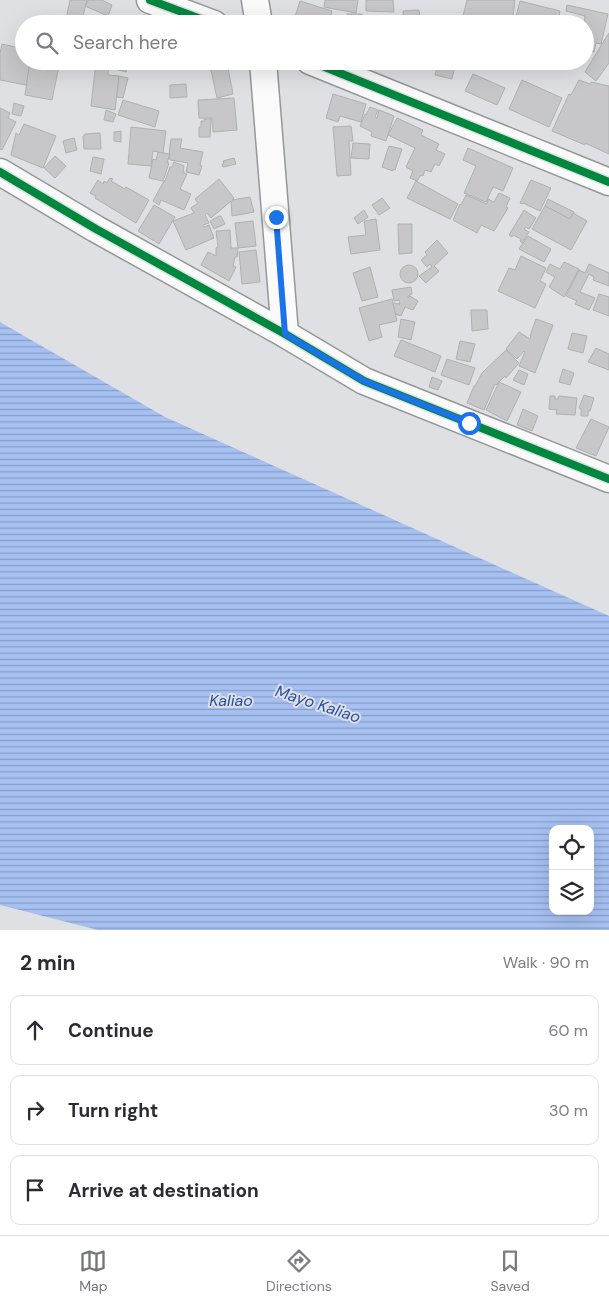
<!DOCTYPE html>
<html lang="en">
<head>
<meta charset="utf-8">
<style>
	body { margin:0; font-family:"DM Sans",sans-serif; background:#f2f2f3; color:#2b2b33 }
	.controls { position:absolute; right:15px; bottom:15px; display:grid; overflow:hidden; border-radius:10px; box-shadow:0 5px 20px #0002 }
	.controls button { width:45px; height:45px; display:grid; place-items:center; padding:0; border:0; border-bottom:1px solid #e1e1e2; background:#fff; color:#2b2b33; font:25px sans-serif }
	.stop { position:absolute; width:15px; height:15px; margin:-11px; border:4px solid #1a73e8; border-radius:50%; background:#fff }
	.stop.end { background:#1a73e8; border-color:#fff; box-shadow:0 1px 5px #0008 }
	.list { margin:0; padding:0; list-style:none }
	h2 { display:flex; justify-content:space-between; align-items:center; height:65px; margin:0; padding:0 20px; font-size:21px }
	h2 small { font-size:16px; font-weight:400; color:#7c7c81 }
	.list li { display:grid; grid-template-columns:32px 1fr auto; gap:15px; align-items:center; box-sizing:border-box; height:70px; margin:0 10px 10px; padding:0 10px; border:1px solid #e1e1e2; border-radius:10px }
	.list b { display:block; font-size:19px; white-space:nowrap }
	.list em { font-size:16px; font-style:normal; color:#7c7c81 }
	.icon { flex:none; width:28px; height:28px; fill:none; stroke:currentColor; stroke-width:2; stroke-linecap:round; stroke-linejoin:round }
	.map { position:relative; flex:none; width:609px; height:930px; overflow:hidden }
	.search { position:absolute; background:#fff; box-shadow:0 5px 20px #0002; left:15px; right:15px; top:15px; height:55px; display:flex; align-items:center; gap:12px; box-sizing:border-box; padding:0 18px; border-radius:28px; color:#7c7c81; font-size:19px }
	.sheet { height:305px; background:#fff }
	nav { display:flex; justify-content:space-around; align-items:center; box-sizing:border-box; height:70px; border-top:1px solid #e1e1e2; background:#fff; font-size:14px; color:#7c7c81 }
	nav a { display:grid; justify-items:center; gap:2px }
	nav .on { color:#747578 }
	.map>svg:first-child { display:block }
	.water { fill:url(#water-rules); fill-rule:evenodd }
	.building { fill:#c7c7ca; stroke:#afb0b2 }
	.lines { fill:none; stroke-linecap:round; stroke-linejoin:round }
	.street-casing { stroke:#969799; stroke-width:29 }
	.street { stroke:#fafafb; stroke-width:26 }
	.cycleway-casing { stroke:#dddfe5; stroke-width:11 }
	.cycleway { stroke:#00873e; stroke-width:8 }
	.route { stroke:#1a73e8; stroke-width:6 }
	.labels { text-anchor:middle; dominant-baseline:central; stroke-width:4; stroke-linejoin:round; paint-order:stroke }
	.water-label { font-size:16px; font-style:italic; fill:#27509f; stroke:#dddfe5 }
</style>
</head>
<body>
<div class="map">
<svg width="609" height="930" viewBox="0 0 609 930">
	<defs>
		<pattern id="water-rules" width="6" height="5" patternUnits="userSpaceOnUse" patternTransform="scale(1.25)"><rect width="6" height="5" fill="#a6c0f1"/><path d="M0 2.5h6" fill="none" stroke="#889dc5"/></pattern>
	</defs>
	<rect width="100%" height="100%" fill="#dfe0e3"/>
	<path class="water" d="M0 322 165 417 609 616V930H98L0 905ZM553 829H590V911H553Z"/>
	<g class="building">
		<path d="M70 0H87L81 24H65Z"/>
		<path d="M88 0H102L112 5 108 16 85 6Z"/>
		<path d="M325 0H358L356 13 324 7Z"/>
		<path d="M366 0H393L394 12 366 11Z"/>
		<path d="M467 0H515L512 24H461Z"/>
		<path d="M300 1 332 11 329 24 293 23Z"/>
		<path d="M520 1 560 11 558 24H514Z"/>
		<path d="M567 5 608 14 601 44 596 43 594 52 585 50V24H584L585 16 566 11Z"/>
		<path d="M419 10 421 24H404L403 11Z"/>
		<rect x="347" y="14" width="15" height="10"/>
		<path d="M609 33V63L596 81 585 72 605 39Z"/>
		<path d="M2 44 24 49V61H31L26 85 0 80V53Z"/>
		<path d="M30 61H60L52 100 25 95Z"/>
		<path d="M96 61H109L108 75 119 76 115 110 91 106Z"/>
		<path d="M117 61 128 64 126 72 115 69Z"/>
		<path d="M415 61H428L427 65 415 63Z"/>
		<path d="M439 61H456L452 79 435 75Z"/>
		<path d="M461 61H479L478 65Z"/>
		<path d="M227 63 233 94 217 98 210 66Z"/>
		<path d="M473 74 505 88 497 105 465 91Z"/>
		<path d="M119 76 128 78 123 98 117 97Z"/>
		<path d="M522 80 562 98 549 127 509 109Z"/>
		<path d="M579 80 590 84 591 82 609 86V154L585 143V145L552 131 569 94 571 95Z"/>
		<path d="M186 84 187 97 170 98V85Z"/>
		<path d="M333 94 366 104 361 122 340 116 338 122 326 118Z"/>
		<path d="M234 98 237 130 213 132 212 118H199L198 100Z"/>
		<path d="M123 100 159 111 155 127 118 115Z"/>
		<path d="M14 103 24 106 21 116 12 114Z"/>
		<path d="M370 107 378 110 375 117 377 118 379 110 394 116 386 141 371 136 372 132 360 126 365 114 366 115Z"/>
		<path d="M0 108 10 113 8 118 16 122 2 150 0 149Z"/>
		<path d="M106 110 116 114 113 122 104 120Z"/>
		<path d="M397 118 423 130 421 135 439 144 436 150 445 154 439 166 435 164 431 172 425 170 423 176 421 175 417 181 410 178 413 171 406 167 415 148 388 135Z"/>
		<path d="M204 119H211L210 137H199V127H201V121H205Z"/>
		<path d="M24 124 56 136 43 168 11 155 16 133 19 135Z"/>
		<path d="M351 126 353 141H349L351 175 337 176 333 127Z"/>
		<path d="M131 127 166 131 163 153 153 151 151 166 128 164Z"/>
		<path d="M121 131V142L114 141V132Z"/>
		<path d="M100 133 101 149H84L83 136H84L85 134Z"/>
		<path d="M74 138 77 150 66 153 63 141Z"/>
		<path d="M171 139H182L180 148 203 152 200 165 202 166 199 175 186 172 188 163 170 160 169 154Z"/>
		<path d="M353 143 370 144 369 159 351 158Z"/>
		<path d="M389 146 402 149 395 170 394 169 393 171 382 167Z"/>
		<path d="M468 148 513 168 503 191 493 187 486 202 464 193 476 166 463 160Z"/>
		<path d="M158 152 170 154 167 163H169L163 181 149 178 153 159 156 160Z"/>
		<path d="M55 156 66 166 55 178 44 168Z"/>
		<path d="M93 157 104 159 101 174 90 171Z"/>
		<path d="M234 158 236 164 223 167 222 164H224L223 161Z"/>
		<path d="M174 162 184 166 183 172 187 174 180 189 191 194 184 210 161 200 159 205 153 201 164 181H165L170 167H172Z"/>
		<path d="M110 178 113 179 111 181 125 189 126 187 149 200 136 223 95 198 96 196 90 193 98 180 103 184 104 181 107 183Z"/>
		<path d="M219 179 234 198 232 200 250 197 254 212 232 216 231 201 211 218 207 213 205 215 209 223 203 225 204 227 209 225 214 238 186 250 173 221 194 213 191 208 198 203 195 199Z"/>
		<path d="M531 180 551 188 540 211 523 203 522 204 520 203Z"/>
		<path d="M416 181 458 204 450 219 407 198Z"/>
		<path d="M499 193 510 198 506 207 508 208 494 231 481 225 477 233 453 220 460 204 461 205 466 195 487 204 488 199 494 202Z"/>
		<path d="M382 198 390 208 379 215 372 205Z"/>
		<path d="M548 199 574 212 570 219 545 206Z"/>
		<path d="M154 205 175 217 159 244 138 231Z"/>
		<path d="M545 206 570 219 573 213 587 221 571 250 532 229Z"/>
		<path d="M364 210 368 217 358 224 354 218Z"/>
		<path d="M524 210 536 218 529 229 526 227 524 229 529 232 522 243 520 241 521 239 513 235 512 237 509 235Z"/>
		<path d="M219 216H221L225 224 214 229 210 221Z"/>
		<path d="M376 219 380 250 351 254 348 237 366 235 364 221Z"/>
		<path d="M253 221 256 246 238 248 235 223Z"/>
		<path d="M398 224H412V253L399 254Z"/>
		<path d="M230 230 231 248H238L237 257H235L233 266 236 267 229 281 201 265 208 252 216 256V248L218 247 216 231Z"/>
		<path d="M528 236 551 249 544 262 519 249Z"/>
		<path d="M437 240 448 253 434 266 439 271 426 283 419 276 432 267 430 264 427 267 421 260 427 255 425 252Z"/>
		<path d="M256 250 260 282 242 284 239 252Z"/>
		<path d="M521 256 546 268 540 281 546 284 535 308 498 291 509 268 515 270Z"/>
		<path d="M564 262 579 269 564 297 549 287 555 277 546 272 550 264 560 269Z"/>
		<path d="M589 264 609 273V286L593 280 594 277 589 274 580 292 595 298 589 310 575 304 577 301 566 296 579 270 585 273Z"/>
		<circle cx="409" cy="274" r="9"/>
		<path d="M370 267 378 297 362 301 353 273Z"/>
		<path d="M411 287 412 294 408 296V298L410 296 418 301 413 310 405 307 401 316 395 314 393 303 400 304 399 300 394 301 392 290Z"/>
		<path d="M599 294 609 297V316L593 310Z"/>
		<path d="M392 299 397 321 379 325 382 337 369 341 359 308Z"/>
		<path d="M471 310H487L488 329 472 331Z"/>
		<path d="M401 319 415 322 411 340 398 337Z"/>
		<path d="M536 319 553 325 535 373 519 366 525 352 524 351 517 359 506 349 519 332 530 339 531 336H530Z"/>
		<path d="M572 333 587 336 583 353 568 349Z"/>
		<path d="M401 340 441 356 435 372 394 356Z"/>
		<path d="M460 341 475 344 470 362 456 359Z"/>
		<path d="M596 348 609 354V370L588 362Z"/>
		<path d="M506 350 519 363 506 378 505 376 496 385 495 384 484 410 467 403 474 386H475L482 373Z"/>
		<path d="M447 359 475 368 469 385 441 375Z"/>
		<path d="M563 369 574 373 570 385 559 382Z"/>
		<path d="M519 370 528 374 524 385 513 380Z"/>
		<path d="M432 377 442 381 438 390 429 387Z"/>
		<path d="M499 382 521 392 507 421 486 410Z"/>
		<path d="M584 395 594 398 590 411H588V416H581V409L579 408Z"/>
		<path d="M550 396H555V399H558L559 396 577 398 575 415 556 414 557 410 549 409Z"/>
		<path d="M523 409 538 416 532 431 517 425Z"/>
		<path d="M591 419 609 427 596 456 576 448Z"/>
	</g>
	<g class="lines">
		<g class="street-casing">
			<g id="street">
				<path d="M150 0 214 24"/>
				<path d="M255 0 259 24"/>
				<path d="M263 61 285 334"/>
				<path d="M310 61 609 182"/>
				<path d="M0 172 96 229 285 334 364 381 609 479"/>
			</g>
		</g>
		<use href="#street" class="street"/>
		<g class="cycleway-casing">
			<g id="cycleway">
				<path d="M150 0 214 24"/>
				<path d="M310 61 609 182"/>
				<path d="M0 172 96 229 285 334 364 381 609 479"/>
			</g>
		</g>
		<use href="#cycleway" class="cycleway"/>
	</g>
	<g class="lines">
		<path class="route" d="M276 217 285 334 364 381 469 423"/>
	</g>
	<g class="labels">
		<g class="water-label">
			<text x="231" y="700">Kaliao</text>
			<text transform="translate(318 704) rotate(18)">Mayo Kaliao</text>
		</g>
	</g>
</svg>
<div class="controls">
<button><svg class="icon" aria-label="locate" viewBox="0 0 24 24"><circle cx="12" cy="12" r="6"/><path d="M12 2v4M12 18v4M2 12h4M18 12h4"/></svg></button>
<button><svg class="icon" aria-label="layers" viewBox="0 0 24 24"><path d="M12 4l9 5-9 5-9-5zM3 14l9 5 9-5"/></svg></button>
</div>
<div class="stop" style="left:469px;top:423px"></div>
<div class="stop end" style="left:276px;top:217px"></div>
<div class="search"><svg class="icon" aria-label="search" viewBox="0 0 24 24"><circle cx="10" cy="10" r="6"/><path d="M15 15l6 6"/></svg>Search here</div>
</div>
<section class="sheet">
<h2>2 min<small>Walk · 90 m</small></h2>
<ul class="list">
<li><svg class="icon" aria-label="ahead" viewBox="0 0 24 24"><path d="M12 20V5M6 11l6-6 6 6"/></svg><div><b>Continue</b></div><em>60 m</em></li>
<li><svg class="icon" aria-label="right" viewBox="0 0 24 24"><path d="M7 20v-9h11M14 6l5 5-5 5"/></svg><div><b>Turn right</b></div><em>30 m</em></li>
<li><svg class="icon" aria-label="arrive" viewBox="0 0 24 24"><path d="M6 21V4h12l-3 4 3 4H6"/></svg><div><b>Arrive at destination</b></div></li>
</ul>
</section>
<nav>
<a class="on"><svg class="icon" aria-label="map" viewBox="0 0 24 24"><path d="M3 6l6-2 6 2 6-2v14l-6 2-6-2-6 2zM9 4v14M15 6v14"/></svg>Map</a>
<a><svg class="icon" aria-label="directions" viewBox="0 0 24 24"><path d="M12 3l9 9-9 9-9-9zM9 14v-3h6M13 9l2 2-2 2"/></svg>Directions</a>
<a><svg class="icon" aria-label="saved" viewBox="0 0 24 24"><path d="M7 4h10v16l-5-4-5 4z"/></svg>Saved</a>
</nav>
</body>
</html>
